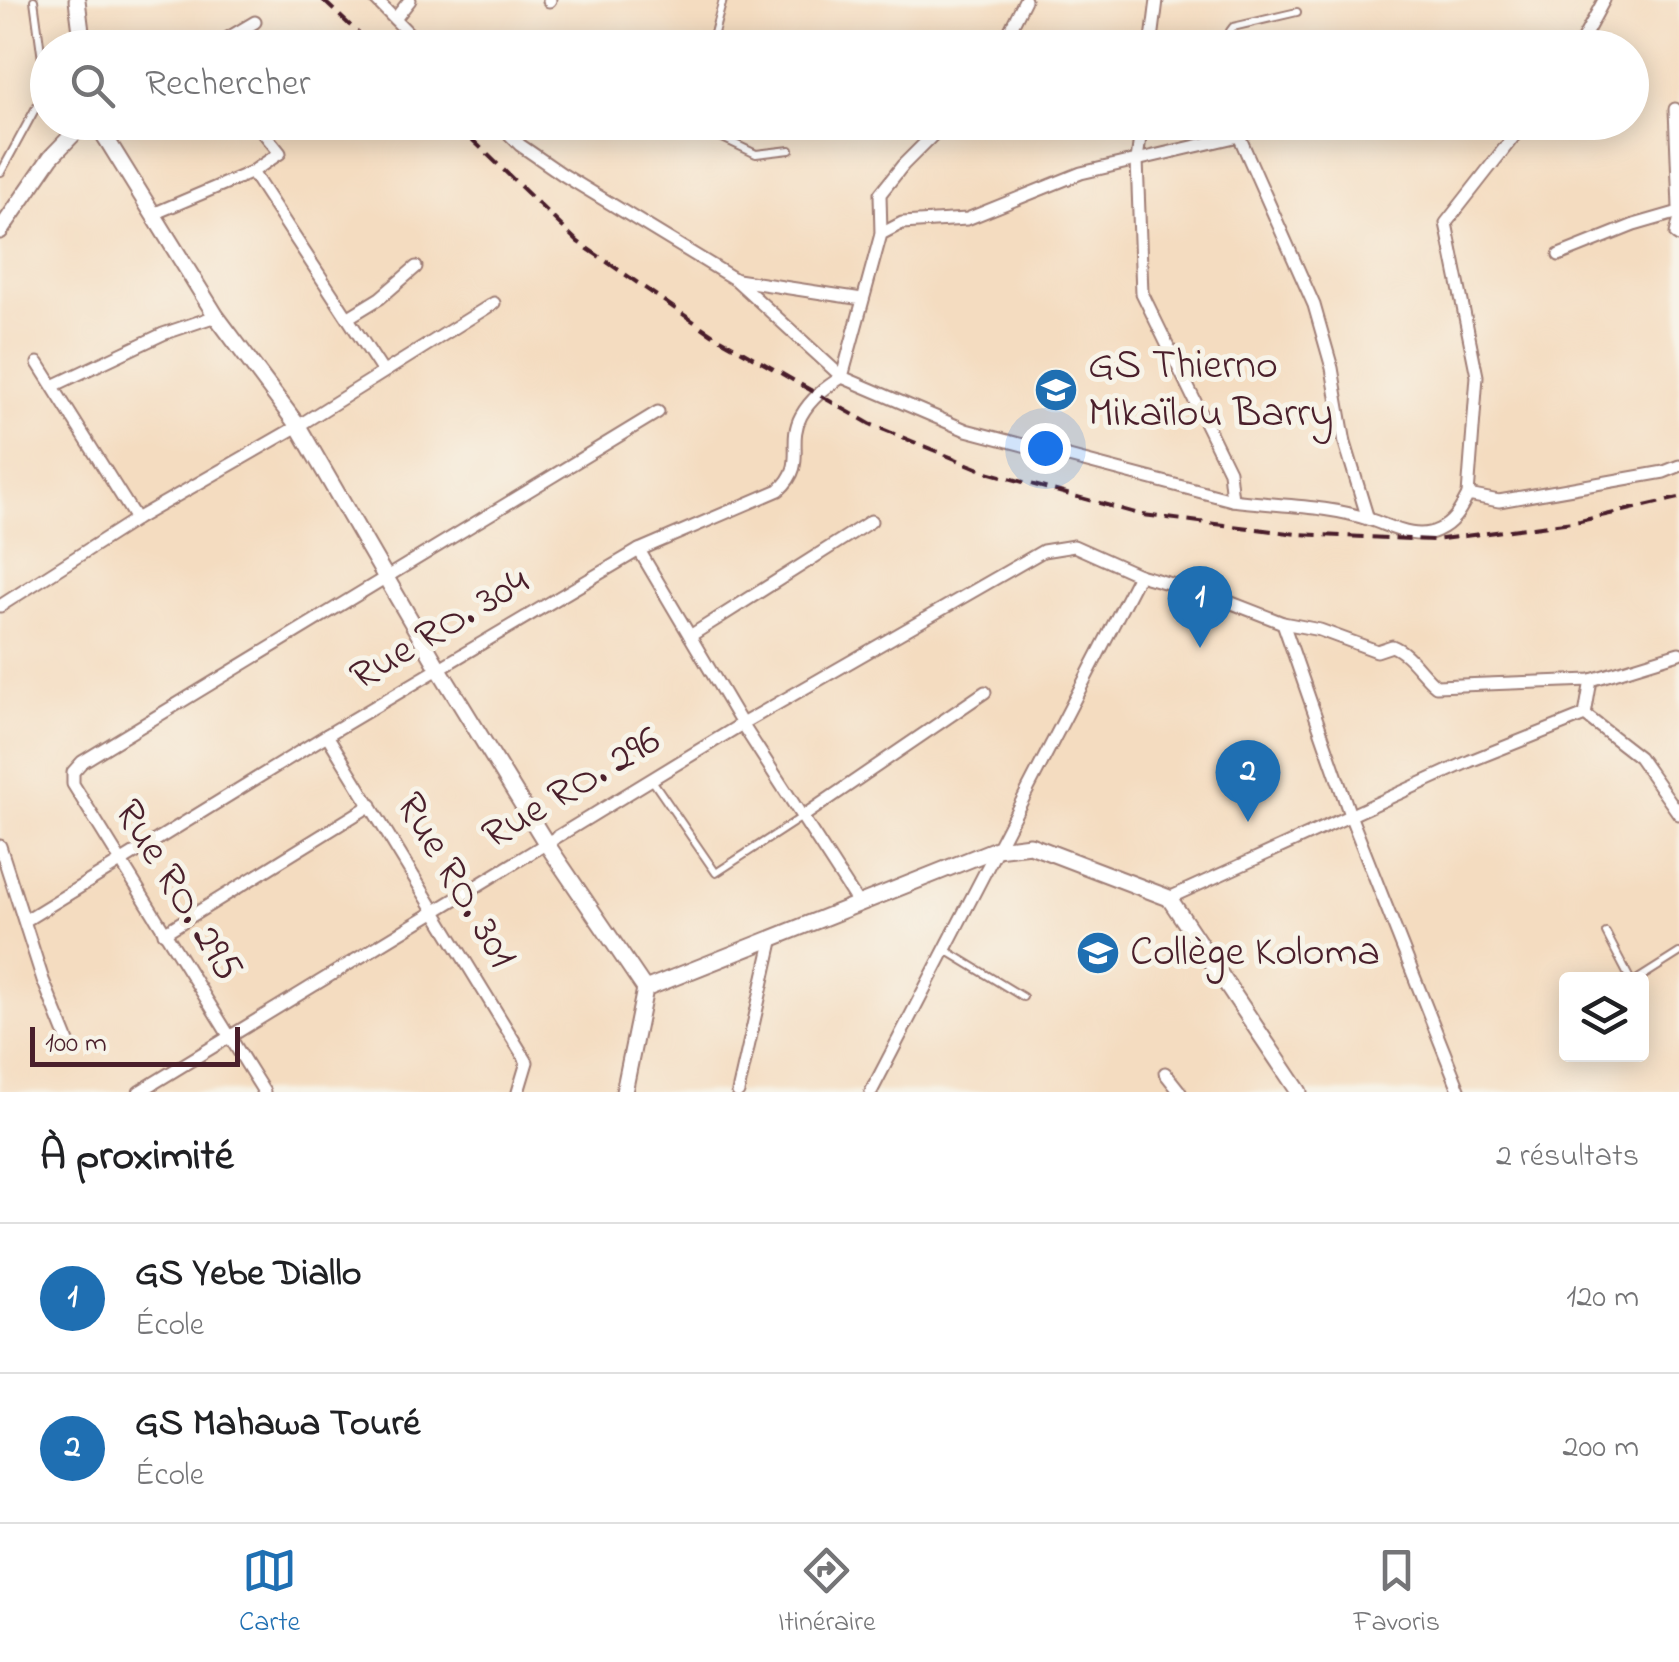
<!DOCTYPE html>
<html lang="fr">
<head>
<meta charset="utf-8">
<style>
	body { margin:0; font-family:"Indie Flower",sans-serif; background:#f2f2f2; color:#202124 }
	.controls { position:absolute; right:30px; bottom:30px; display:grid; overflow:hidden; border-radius:10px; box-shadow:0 5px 25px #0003 }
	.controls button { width:90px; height:90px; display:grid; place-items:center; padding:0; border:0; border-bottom:2px solid #e0e0e0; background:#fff; color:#202124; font:50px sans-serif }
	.scale { position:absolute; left:30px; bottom:25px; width:210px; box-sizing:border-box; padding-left:10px; border:5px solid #4a1f2b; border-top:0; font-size:28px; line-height:35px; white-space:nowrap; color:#4a1f2b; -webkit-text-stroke:8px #f7f3e8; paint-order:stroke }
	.you { position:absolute; left:1045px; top:448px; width:35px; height:35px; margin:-25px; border:8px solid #fff; border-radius:50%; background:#1a73e8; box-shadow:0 0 0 15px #1a73e833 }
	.badge { display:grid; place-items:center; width:65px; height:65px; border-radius:50%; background:#1f6fb2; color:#fff; font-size:32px; font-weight:700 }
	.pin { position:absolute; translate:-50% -82px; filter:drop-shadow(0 2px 5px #0008) }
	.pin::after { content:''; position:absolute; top:52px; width:35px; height:30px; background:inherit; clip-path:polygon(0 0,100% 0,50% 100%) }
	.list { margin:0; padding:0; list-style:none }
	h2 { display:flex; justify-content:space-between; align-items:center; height:130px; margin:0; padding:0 40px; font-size:42px }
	h2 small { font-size:32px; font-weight:400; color:#757577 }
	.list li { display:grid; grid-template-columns:65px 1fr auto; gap:30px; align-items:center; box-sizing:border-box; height:150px; padding:0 40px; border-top:2px solid #e0e0e0 }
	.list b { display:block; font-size:38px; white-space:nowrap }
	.list p { margin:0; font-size:32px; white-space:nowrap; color:#757577 }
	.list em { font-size:32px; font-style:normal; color:#757577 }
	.icon { flex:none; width:55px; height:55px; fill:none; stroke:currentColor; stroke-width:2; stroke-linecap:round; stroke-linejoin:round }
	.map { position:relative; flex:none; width:1679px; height:1092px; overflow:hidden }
	.search { position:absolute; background:#fff; box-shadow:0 5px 25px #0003; left:30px; right:30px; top:30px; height:110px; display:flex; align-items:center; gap:25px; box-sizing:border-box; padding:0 35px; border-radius:55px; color:#757577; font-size:38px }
	.sheet { height:430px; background:#fff }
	nav { display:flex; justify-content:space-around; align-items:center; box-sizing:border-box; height:140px; border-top:2px solid #e0e0e0; background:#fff; font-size:28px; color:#757577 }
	nav a { display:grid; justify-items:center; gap:5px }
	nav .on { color:#1f6fb2 }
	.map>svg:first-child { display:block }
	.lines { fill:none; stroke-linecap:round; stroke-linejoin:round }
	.service-casing { stroke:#9f7e76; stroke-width:10 }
	.minor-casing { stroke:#9f7e76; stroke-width:15 }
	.tertiary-casing { stroke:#9f7e76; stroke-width:19 }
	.service { stroke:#fff; stroke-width:6 }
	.minor { stroke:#fff; stroke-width:11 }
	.tertiary { stroke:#fff; stroke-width:15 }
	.rail { stroke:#4a1f2b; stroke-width:4; stroke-dasharray:15 8; stroke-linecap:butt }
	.labels { text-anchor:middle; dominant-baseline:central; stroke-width:10; stroke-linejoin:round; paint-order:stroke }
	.poi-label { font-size:42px; fill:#4a1f2b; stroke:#f7f3e8; text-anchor:start }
	.street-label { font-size:42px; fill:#4a1f2b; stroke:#f7f3e8 }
</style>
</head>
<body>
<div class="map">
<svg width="1679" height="1092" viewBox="0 0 1679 1092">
	<rect width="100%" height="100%" fill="#f7f3e8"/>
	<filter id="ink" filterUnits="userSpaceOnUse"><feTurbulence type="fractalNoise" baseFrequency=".01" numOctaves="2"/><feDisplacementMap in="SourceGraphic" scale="20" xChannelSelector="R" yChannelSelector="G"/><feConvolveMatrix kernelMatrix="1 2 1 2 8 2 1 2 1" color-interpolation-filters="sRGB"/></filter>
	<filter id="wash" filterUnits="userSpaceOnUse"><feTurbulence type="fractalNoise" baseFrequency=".0048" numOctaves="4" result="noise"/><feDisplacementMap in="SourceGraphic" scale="40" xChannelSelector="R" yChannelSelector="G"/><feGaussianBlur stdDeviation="2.25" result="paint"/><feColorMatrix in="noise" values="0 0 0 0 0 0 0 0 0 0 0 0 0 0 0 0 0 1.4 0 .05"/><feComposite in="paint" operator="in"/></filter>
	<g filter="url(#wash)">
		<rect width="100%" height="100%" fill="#f4dcc0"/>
	</g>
	<g filter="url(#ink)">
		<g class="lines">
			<g class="service-casing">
				<g id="service">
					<path d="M710 48 723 0"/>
					<path d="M1233 48 1230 31 1233 27 1297 12"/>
					<path d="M704 122 706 130 756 154 790 150"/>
					<path d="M1 172 46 89 34 0"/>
					<path d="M652 780 716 873 802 817"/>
					<path d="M1606 933 1630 979"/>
					<path d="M944 949 1023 997"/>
					<path d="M1638 979 1679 953"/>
				</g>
			</g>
			<g class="minor-casing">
				<g id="minor">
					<path d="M376 0 423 48"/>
					<path d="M549 1 550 0"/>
					<path d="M395 19 410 0"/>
					<path d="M211 48 255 22"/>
					<path d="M1001 48 1025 0"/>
					<path d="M1151 48 1157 0"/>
					<path d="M1578 48 1604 0"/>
					<path d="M1675 109 1679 207"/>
					<path d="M497 122 520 145 562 174 736 280 842 377 966 430 1232 500 1229 471 1142 293 1137 160 1142 122"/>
					<path d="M1266 122 1239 136 1314 305 1332 368 1345 443 1368 519"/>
					<path d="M252 172 383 372"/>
					<path d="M153 214 252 172 280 153 255 122"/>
					<path d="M1679 221 1676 234 1679 236"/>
					<path d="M881 234 880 194 903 165 946 122"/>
					<path d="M1559 255 1634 225 1679 212"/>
					<path d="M737 280 862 299"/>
					<path d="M349 317 380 298 416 267"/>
					<path d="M38 363 136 519"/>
					<path d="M53 386 163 334 216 316"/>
					<path d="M1468 495 1477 376 1446 223 1525 122"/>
					<path d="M1232 500C1277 506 1328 505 1371 520 1392 527 1416 541 1438 530 1454 523 1460 510 1468 495L1499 501 1664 472 1679 466"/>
					<path d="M639 550 742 724 858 903"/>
					<path d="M0 606 136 519 298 426 494 303"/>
					<path d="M1283 623 1350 815 1460 1092"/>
					<path d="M690 636 871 521"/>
					<path d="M1585 715 1591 680"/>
					<path d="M327 735 527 1062 518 1092"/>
					<path d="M802 817 985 692"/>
					<path d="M0 846 43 980 71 1049"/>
					<path d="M1169 898 1470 761 1585 715 1639 757 1679 814"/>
					<path d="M26 920 327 735 639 550 779 490C808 464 786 444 801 416 811 398 826 387 842 377L881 234 902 223 967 219 1081 173 1239 136"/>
					<path d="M164 933 371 805"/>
					<path d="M1165 1073 1180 1092"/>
					<path d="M139 1092 742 724 1043 551 1074 546 1139 575 1214 596 1283 623 1320 630 1377 651 1392 646C1410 653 1421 674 1436 686L1591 680 1679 653"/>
					<path d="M264 1092 73 784V772L82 762 658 412"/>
					<path d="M738 1092 773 937"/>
					<path d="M871 1092 1139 575"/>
				</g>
			</g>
			<g class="tertiary-casing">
				<g id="tertiary">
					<path d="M77 0 83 48"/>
					<path d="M96 122 216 316 298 426 439 669 546 843 645 989 996 849 1030 845 1169 898 1299 1092"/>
					<path d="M0 231 51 157 85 122"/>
					<path d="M624 1092 645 989"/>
				</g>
			</g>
			<use href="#service" class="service"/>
			<use href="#minor" class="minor"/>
			<use href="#tertiary" class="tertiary"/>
			<g class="rail">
				<path d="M323 0 374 48"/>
				<path d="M454 122 578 242 712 334 870 424 987 472 1143 515 1297 534 1434 540 1580 521 1679 498"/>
			</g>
		</g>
	</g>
	<defs>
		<g id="school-disc" transform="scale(2.25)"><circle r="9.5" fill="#1f6fb2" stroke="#f7f3e8"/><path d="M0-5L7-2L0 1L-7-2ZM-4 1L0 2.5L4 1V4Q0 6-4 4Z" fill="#fff"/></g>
	</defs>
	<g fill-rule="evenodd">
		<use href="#school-disc" x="1056" y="390"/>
		<use href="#school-disc" x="1098" y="953"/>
	</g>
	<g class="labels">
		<g class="poi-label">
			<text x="1088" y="366">GS Thierno<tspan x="1088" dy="48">Mikaïlou Barry</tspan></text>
			<text x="1130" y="953">Collège Koloma</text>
		</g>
		<g class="street-label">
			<text transform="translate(440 630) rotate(-31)">Rue RO. 304</text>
			<text transform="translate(572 789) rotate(-31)">Rue RO. 296</text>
			<text transform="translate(455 881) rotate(59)">Rue RO. 301</text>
			<text transform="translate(177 891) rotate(58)">Rue RO. 295</text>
		</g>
	</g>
</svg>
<div class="controls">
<button><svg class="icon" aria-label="layers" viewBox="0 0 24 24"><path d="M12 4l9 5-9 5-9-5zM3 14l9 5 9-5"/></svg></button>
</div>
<div class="scale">100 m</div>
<div class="you"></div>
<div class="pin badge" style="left:1200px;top:648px">1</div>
<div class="pin badge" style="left:1248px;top:822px">2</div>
<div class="search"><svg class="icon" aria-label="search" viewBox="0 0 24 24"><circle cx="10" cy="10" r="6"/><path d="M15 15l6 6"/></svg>Rechercher</div>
</div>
<section class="sheet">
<h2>À proximité<small>2 résultats</small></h2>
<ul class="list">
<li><span class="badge">1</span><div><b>GS Yebe Diallo</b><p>École</p></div><em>120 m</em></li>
<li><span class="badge">2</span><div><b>GS Mahawa Touré</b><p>École</p></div><em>200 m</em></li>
</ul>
</section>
<nav>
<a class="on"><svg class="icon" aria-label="map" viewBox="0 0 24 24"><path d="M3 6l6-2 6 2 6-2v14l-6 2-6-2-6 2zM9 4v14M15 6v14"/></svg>Carte</a>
<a><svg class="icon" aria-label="directions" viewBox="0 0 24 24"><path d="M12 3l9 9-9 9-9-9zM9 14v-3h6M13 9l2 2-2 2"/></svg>Itinéraire</a>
<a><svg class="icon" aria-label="saved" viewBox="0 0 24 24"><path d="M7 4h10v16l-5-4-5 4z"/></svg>Favoris</a>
</nav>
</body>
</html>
